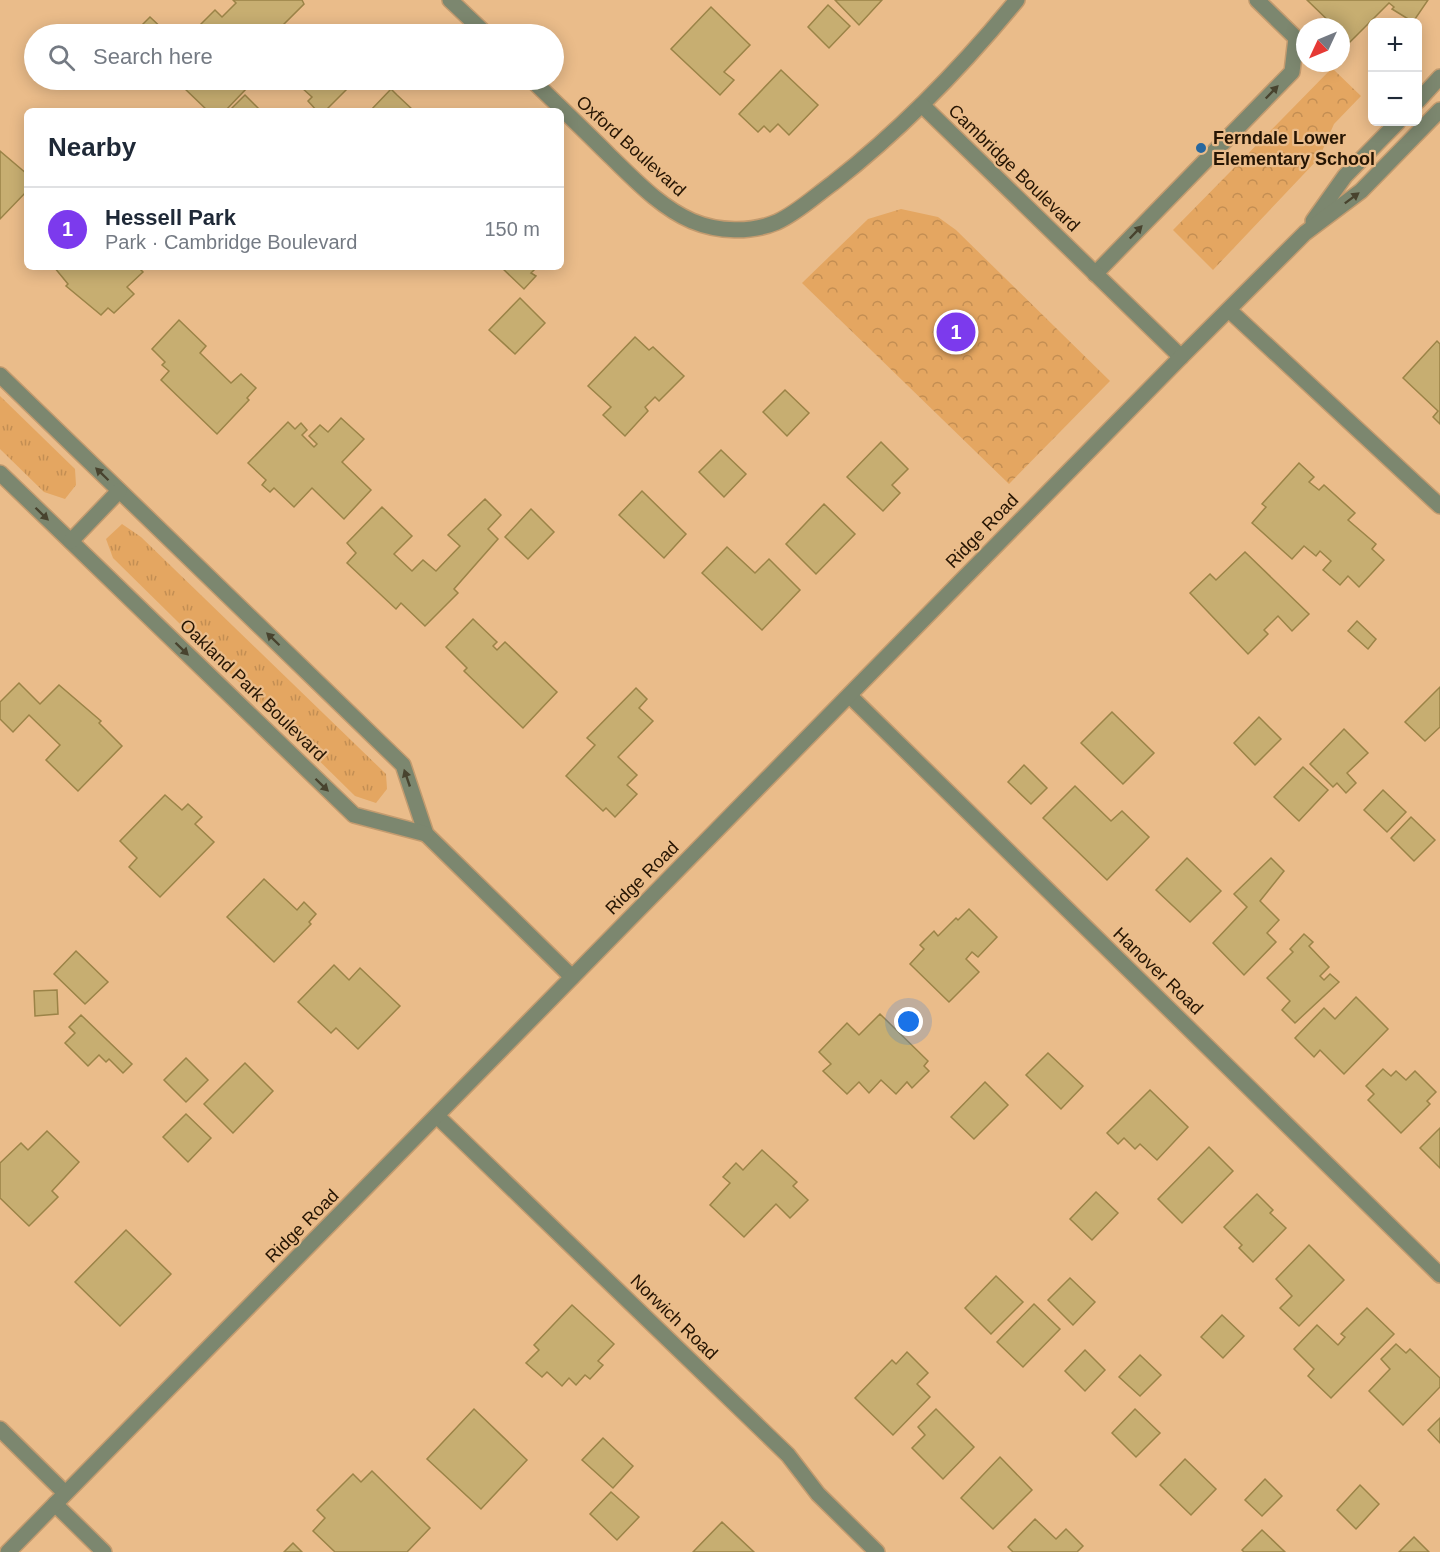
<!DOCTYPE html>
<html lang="en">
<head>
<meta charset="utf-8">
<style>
	body { margin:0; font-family:Arial,sans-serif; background:#f2f2f3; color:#1f2937 }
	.controls { position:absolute; right:18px; top:18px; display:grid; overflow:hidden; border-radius:9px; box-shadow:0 3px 15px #0003 }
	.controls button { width:54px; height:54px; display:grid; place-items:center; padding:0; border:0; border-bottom:2px solid #e0e1e3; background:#fff; color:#1f2937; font:30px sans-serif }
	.compass { position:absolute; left:1296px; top:18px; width:54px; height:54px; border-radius:50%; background:#fff; box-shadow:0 3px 15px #0003; rotate:226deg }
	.you { position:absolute; left:909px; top:1022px; width:21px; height:21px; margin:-15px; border:4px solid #fff; border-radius:50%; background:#1a73e8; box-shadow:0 0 0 9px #1a73e833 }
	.badge { display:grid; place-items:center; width:39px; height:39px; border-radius:50%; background:#7c3aed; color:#fff; font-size:20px; font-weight:700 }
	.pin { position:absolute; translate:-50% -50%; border:3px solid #fff; box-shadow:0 2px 6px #0006 }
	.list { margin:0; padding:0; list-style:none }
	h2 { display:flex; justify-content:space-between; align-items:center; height:78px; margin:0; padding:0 24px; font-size:26px }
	h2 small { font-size:20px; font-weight:400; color:#747a83 }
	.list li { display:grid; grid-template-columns:39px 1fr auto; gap:18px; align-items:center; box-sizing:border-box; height:84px; padding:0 24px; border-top:2px solid #e0e1e3 }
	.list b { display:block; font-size:22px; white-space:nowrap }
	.list p { margin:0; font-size:20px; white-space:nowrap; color:#747a83 }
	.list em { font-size:20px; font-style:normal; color:#747a83 }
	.icon { flex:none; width:33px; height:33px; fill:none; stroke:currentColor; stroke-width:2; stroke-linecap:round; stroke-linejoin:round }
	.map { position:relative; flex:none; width:1440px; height:1552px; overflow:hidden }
	.search { position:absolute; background:#fff; box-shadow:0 3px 15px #0003; left:24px; top:24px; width:540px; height:66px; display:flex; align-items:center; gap:15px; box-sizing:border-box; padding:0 21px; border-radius:33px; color:#747a83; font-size:22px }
	.panel { position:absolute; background:#fff; box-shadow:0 3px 15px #0003; left:24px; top:108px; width:540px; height:162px; border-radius:9px }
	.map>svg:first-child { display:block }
	.grass { fill:url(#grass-tufts) }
	.park { fill:url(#park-crowns) }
	.building { fill:#c7ae71; stroke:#9b8347; stroke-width:1.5 }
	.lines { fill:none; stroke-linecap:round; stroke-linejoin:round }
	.service-casing { stroke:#c39b6f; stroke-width:18 }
	.minor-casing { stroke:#c39b6f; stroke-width:18 }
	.tertiary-casing { stroke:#c39b6f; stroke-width:18 }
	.service { stroke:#7c876f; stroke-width:15 }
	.minor { stroke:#7c876f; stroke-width:15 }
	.tertiary { stroke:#7c876f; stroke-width:15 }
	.oneway { fill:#48432e }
	.poi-dot { fill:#28679e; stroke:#eabc8a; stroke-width:2 }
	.labels { text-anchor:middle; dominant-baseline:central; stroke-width:4.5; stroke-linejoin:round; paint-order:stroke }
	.poi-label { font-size:18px; font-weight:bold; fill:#261503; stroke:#eabc8a; text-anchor:start }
	.street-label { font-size:18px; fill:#261503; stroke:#eabc8a }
</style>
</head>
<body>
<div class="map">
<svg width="1440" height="1552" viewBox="0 0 1440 1552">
	<defs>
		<pattern id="grass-tufts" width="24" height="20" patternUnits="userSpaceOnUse" patternTransform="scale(1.5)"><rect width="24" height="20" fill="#e4a661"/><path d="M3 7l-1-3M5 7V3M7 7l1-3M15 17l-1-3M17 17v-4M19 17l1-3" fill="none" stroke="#c38e53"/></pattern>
		<pattern id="park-crowns" width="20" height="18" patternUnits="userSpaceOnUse" patternTransform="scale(1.5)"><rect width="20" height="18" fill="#e4a661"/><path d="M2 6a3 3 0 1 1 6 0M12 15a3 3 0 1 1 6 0" fill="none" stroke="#c38e53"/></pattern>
	</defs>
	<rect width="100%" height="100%" fill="#eabc8a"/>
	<g class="grass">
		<path d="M0 396 75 469 76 485 65 499 44 492 0 449Z"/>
		<path d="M122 524 141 537 386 774 387 789 376 803 355 796 113 558 106 539Z"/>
	</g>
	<g class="park">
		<path d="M1332 68 1361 96 1334 124 1319 158 1213 270 1173 230Z"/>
		<path d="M901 209 938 217 956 230 1110 381 1009 484 802 283 868 219Z"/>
	</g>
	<g class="building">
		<path d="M233 0H302L304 4 274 34H203L197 28 215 10 222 17 236 3Z"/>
		<path d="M835 0H882L859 25Z"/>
		<path d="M1307 0H1428L1413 22 1392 9 1394 7 1389 3 1350 42 1341 33V27H1335Z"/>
		<path d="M828 5 850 26 829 48 808 27Z"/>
		<path d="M711 7 750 45 724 72 734 80 720 95 671 49Z"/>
		<path d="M150 17 168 34H133Z"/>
		<path d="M781 70 818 105 789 135 778 124 770 132 764 126 758 132 739 114Z"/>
		<path d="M190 80H235L246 89 225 111H208L183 87Z"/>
		<path d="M304 80H356L325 111H317L308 101 312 97 302 88 307 83Z"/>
		<path d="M391 89 397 95 414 111H370Z"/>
		<path d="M245 95 261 111H229Z"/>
		<path d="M0 151 27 174V191L0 219Z"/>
		<path d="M54 267H138L143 272 127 287 134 294 114 313 108 308 101 315 66 286 68 284Z"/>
		<path d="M501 267H537L531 273 536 276 524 289Z"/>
		<path d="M520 298 545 323 515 354 489 330Z"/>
		<path d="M179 320 206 346 200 353 231 383 241 374 256 388 247 398 249 400 217 434 161 380 169 371 162 365 165 362 152 349Z"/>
		<path d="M635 337 649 350 653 347 684 376 659 401 655 397 645 407 648 411 625 436 603 415 611 407 588 386Z"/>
		<path d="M1437 341 1440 344V424L1433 417 1438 411 1403 378Z"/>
		<path d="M785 390 809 413 787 436 763 412Z"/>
		<path d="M341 418 364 439 342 462 371 490 344 519 312 488 294 507 274 488 270 492 262 485 266 480 248 463 288 422 295 429 301 423 307 430 302 435 314 447 317 444 309 436 320 425 328 432Z"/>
		<path d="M881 442 908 469 892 485 900 493 883 511 847 477Z"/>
		<path d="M721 450 746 474 724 497 699 472Z"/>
		<path d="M1299 463 1314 477 1309 482 1319 490 1324 485 1355 513 1348 520 1376 544 1372 549 1384 560 1359 587 1348 576 1340 585 1323 570 1331 561 1320 551 1316 556 1304 546 1292 559 1252 523 1266 507 1262 504Z"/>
		<path d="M642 491 686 534 664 558 619 515Z"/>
		<path d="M485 499 501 515 488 529 498 539 454 589 458 593 425 626 401 603 396 609 347 563 356 553 347 543 382 507 412 536 394 554 412 571 423 560 436 571 460 546 448 535Z"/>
		<path d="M824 504 855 534 816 574 786 544Z"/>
		<path d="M531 509 554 532 528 559 505 537Z"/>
		<path d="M727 547 755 573 769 559 800 590 762 630 702 573Z"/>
		<path d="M1245 552 1309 614 1292 631 1278 616 1264 630 1268 634 1248 654 1190 593 1210 574 1216 580Z"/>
		<path d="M473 619 497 642 493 646 497 650 505 642 557 692 523 728 464 671 467 668 446 647Z"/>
		<path d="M1357 621 1376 639 1368 649 1348 631Z"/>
		<path d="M19 683 40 704 59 685 101 721 99 723 122 746 78 791 46 760 60 745 29 715 13 732 0 719V702Z"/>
		<path d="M1440 687V727L1425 741 1405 722Z"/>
		<path d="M636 688 647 699 639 708 653 721 618 757 637 775 627 785 637 794 615 817 606 808 603 811 566 776 595 745 587 738Z"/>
		<path d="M1112 712 1154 753 1123 784 1081 743Z"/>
		<path d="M1259 717 1281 739 1255 765 1234 743Z"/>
		<path d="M1344 729 1368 753 1347 773 1356 783 1346 793 1337 783 1333 787 1310 764Z"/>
		<path d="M1024 765 1047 788 1031 804 1008 782Z"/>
		<path d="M1303 767 1328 790 1299 821 1274 797Z"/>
		<path d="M1075 786 1111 821 1122 811 1149 837 1107 880 1043 818Z"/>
		<path d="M1383 790 1406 812 1387 832 1364 810Z"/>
		<path d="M165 795 182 810 188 804 202 817 195 824 214 842 160 897 129 867 137 858 120 841Z"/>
		<path d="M1411 817 1435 840 1414 861 1391 838Z"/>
		<path d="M1187 858 1221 891 1190 922 1156 890Z"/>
		<path d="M1271 858 1284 871 1260 901 1279 920 1267 933 1276 942 1244 975 1213 943 1247 907 1234 894Z"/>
		<path d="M264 879 297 910 304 902 316 914 309 922 311 924 274 962 227 917Z"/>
		<path d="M969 909 997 937 978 957 972 952 966 959 979 972 949 1002 910 964 924 949 920 945 934 931 938 936 956 918 958 920Z"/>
		<path d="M1304 934 1313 942 1309 946 1329 967 1320 976 1324 980 1330 974 1339 982 1295 1023 1282 1010 1290 1001 1267 978 1293 952 1290 949Z"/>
		<path d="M76 951 108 982 85 1004 54 974Z"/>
		<path d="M334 965 349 980 360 968 400 1006 358 1049 336 1028 331 1033 298 1002Z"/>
		<path d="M57 990 58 1014 35 1016 34 991Z"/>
		<path d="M1356 997 1388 1029 1344 1074 1320 1050 1314 1057 1295 1038 1324 1008 1335 1019Z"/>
		<path d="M880 1014 928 1061 924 1066 929 1071 912 1088 907 1082 896 1094 881 1080 869 1093 859 1082 847 1094 823 1071 831 1064 819 1052 847 1023 859 1035Z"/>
		<path d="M81 1015 132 1064 123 1073 109 1059 106 1062 99 1055 88 1066 65 1043 75 1033 69 1027Z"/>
		<path d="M1048 1053 1083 1086 1061 1109 1026 1075Z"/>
		<path d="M186 1058 208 1080 186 1102 164 1080Z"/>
		<path d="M245 1063 273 1091 233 1133 204 1104Z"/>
		<path d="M1383 1069 1391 1076 1396 1071 1406 1080 1415 1071 1436 1092 1427 1101 1430 1104 1401 1133 1368 1100 1374 1094 1366 1086Z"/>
		<path d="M985 1082 1008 1105 974 1139 951 1117Z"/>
		<path d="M1150 1090 1188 1127 1157 1160 1140 1144 1135 1149 1124 1138 1118 1144 1107 1133Z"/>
		<path d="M186 1114 211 1138 188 1162 163 1137Z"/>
		<path d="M1440 1128V1168L1420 1148Z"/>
		<path d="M47 1131 79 1162 52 1191 58 1197 29 1226 0 1198V1163L21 1143 28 1150Z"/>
		<path d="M1209 1147 1233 1171 1182 1223 1158 1199Z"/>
		<path d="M762 1150 797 1182 793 1186 808 1200 790 1218 776 1204 744 1237 710 1205 730 1183 723 1177 736 1163 743 1170Z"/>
		<path d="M1096 1192 1118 1213 1092 1240 1070 1219Z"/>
		<path d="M1257 1194 1273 1210 1270 1213 1286 1228 1253 1262 1239 1248 1242 1245 1224 1227Z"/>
		<path d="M126 1230 171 1274 120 1326 75 1282Z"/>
		<path d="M1309 1245 1344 1280 1299 1326 1280 1308 1292 1296 1276 1279Z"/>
		<path d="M996 1276 1023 1302 991 1334 965 1308Z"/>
		<path d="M1070 1278 1095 1302 1073 1325 1048 1300Z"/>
		<path d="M1034 1304 1060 1329 1023 1367 997 1342Z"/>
		<path d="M572 1305 614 1344 598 1361 603 1365 590 1379 585 1375 576 1385 569 1378 562 1386 547 1372 542 1377 526 1363 539 1350 534 1345Z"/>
		<path d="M1367 1308 1394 1334 1331 1398 1308 1376 1314 1369 1294 1349 1317 1325 1338 1345 1345 1337 1341 1334Z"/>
		<path d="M1222 1315 1244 1336 1223 1358 1201 1337Z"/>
		<path d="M1396 1344 1406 1353 1410 1349 1440 1378V1387L1403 1425 1369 1391 1390 1369 1381 1359Z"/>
		<path d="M1085 1350 1105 1370 1085 1391 1065 1371Z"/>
		<path d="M907 1352 928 1373 917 1384 930 1397 893 1435 855 1398 892 1360 896 1364Z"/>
		<path d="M1140 1355 1161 1375 1140 1396 1119 1377Z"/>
		<path d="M474 1409 527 1460 481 1509 427 1459Z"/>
		<path d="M936 1409 974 1447 943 1479 912 1448 925 1435 918 1427Z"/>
		<path d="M1135 1409 1160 1433 1136 1457 1112 1433Z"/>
		<path d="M1440 1418V1443L1428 1430Z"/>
		<path d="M603 1438 633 1466 613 1488 582 1460Z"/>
		<path d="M1000 1457 1032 1490 993 1529 961 1498Z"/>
		<path d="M1185 1459 1216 1489 1191 1515 1160 1485Z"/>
		<path d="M372 1471 430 1528 407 1552H335L313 1531 325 1518 317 1510 353 1474 361 1482Z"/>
		<path d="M1265 1479 1282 1496 1262 1516 1245 1500Z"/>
		<path d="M1360 1485 1379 1504 1356 1529 1337 1510Z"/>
		<path d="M611 1492 639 1517 617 1540 590 1514Z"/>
		<path d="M1035 1519 1056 1539 1066 1529 1083 1546 1077 1552H1013L1008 1547Z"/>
		<path d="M722 1522 754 1552H693Z"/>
		<path d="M1262 1530 1285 1552H1244L1242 1550Z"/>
		<path d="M1414 1537 1429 1552H1399Z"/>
		<path d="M293 1543 302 1552H284Z"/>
	</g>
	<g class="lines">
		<g class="service-casing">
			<path id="service" d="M1095 274 1292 72 1296 38 1257 0"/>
		</g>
		<g class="minor-casing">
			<g id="minor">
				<path d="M450 0 486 34"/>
				<path d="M532 80C558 105 584 130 610 156 635 180 660 207 692 221 718 232 751 233 777 222 797 213 815 196 833 183 901 130 962 67 1017 0"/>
				<path d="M922 105 1181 357"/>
				<path d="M1229 310 1440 506"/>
				<path d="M0 375 403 765 426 834 572 977"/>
				<path d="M0 473 354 815 426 834"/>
				<path d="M71 541 119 491"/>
				<path d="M850 696 1440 1275"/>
				<path d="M437 1116 788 1455 818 1494 877 1552"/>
				<path d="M0 1429 65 1493"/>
				<path d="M55 1504 104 1552"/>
			</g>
		</g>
		<g class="tertiary-casing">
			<g id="tertiary">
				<path d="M1418 101 1440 77"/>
				<path d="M1313 221 1345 176 1398 122"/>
				<path d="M8 1552 1181 357 1305 233 1361 191 1440 110"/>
			</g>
		</g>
		<use href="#service" class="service"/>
		<use href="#minor" class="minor"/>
		<use href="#tertiary" class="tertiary"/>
	</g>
	<defs><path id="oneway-solid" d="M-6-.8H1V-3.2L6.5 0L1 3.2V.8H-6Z" transform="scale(1.5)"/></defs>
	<g class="oneway">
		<use href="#oneway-solid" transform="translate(1272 92) rotate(-46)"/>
		<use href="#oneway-solid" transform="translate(1352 198) rotate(-37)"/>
		<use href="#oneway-solid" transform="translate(1136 232) rotate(-46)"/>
		<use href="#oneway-solid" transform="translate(102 474) rotate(-136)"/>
		<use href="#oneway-solid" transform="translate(42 514) rotate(44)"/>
		<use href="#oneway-solid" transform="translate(273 639) rotate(-136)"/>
		<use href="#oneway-solid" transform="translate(182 649) rotate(44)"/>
		<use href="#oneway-solid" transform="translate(407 778) rotate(-109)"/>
		<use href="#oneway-solid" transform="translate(322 785) rotate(44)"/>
	</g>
	<circle class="poi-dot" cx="1201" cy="148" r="6"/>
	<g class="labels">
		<g class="poi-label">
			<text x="1213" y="138">Ferndale Lower<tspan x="1213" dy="21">Elementary School</tspan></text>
		</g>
		<g class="street-label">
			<text transform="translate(631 146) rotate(42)">Oxford Boulevard</text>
			<text transform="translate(1014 168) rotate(44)">Cambridge Boulevard</text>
			<text transform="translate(982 531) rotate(-46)">Ridge Road</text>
			<text transform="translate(253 690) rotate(44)">Oakland Park Boulevard</text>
			<text transform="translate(642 878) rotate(-45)">Ridge Road</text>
			<text transform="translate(1158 971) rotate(44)">Hanover Road</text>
			<text transform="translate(302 1226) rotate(-45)">Ridge Road</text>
			<text transform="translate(674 1317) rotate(44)">Norwich Road</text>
		</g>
	</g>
</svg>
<div class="controls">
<button>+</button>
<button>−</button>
</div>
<svg class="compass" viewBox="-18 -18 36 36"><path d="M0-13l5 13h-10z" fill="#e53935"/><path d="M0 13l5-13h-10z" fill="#747a83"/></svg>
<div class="you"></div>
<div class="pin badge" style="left:956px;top:332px">1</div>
<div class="search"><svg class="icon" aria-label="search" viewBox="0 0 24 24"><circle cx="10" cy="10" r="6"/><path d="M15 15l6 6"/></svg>Search here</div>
<section class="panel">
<h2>Nearby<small></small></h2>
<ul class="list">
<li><span class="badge">1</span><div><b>Hessell Park</b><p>Park · Cambridge Boulevard</p></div><em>150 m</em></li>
</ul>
</section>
</div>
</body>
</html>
